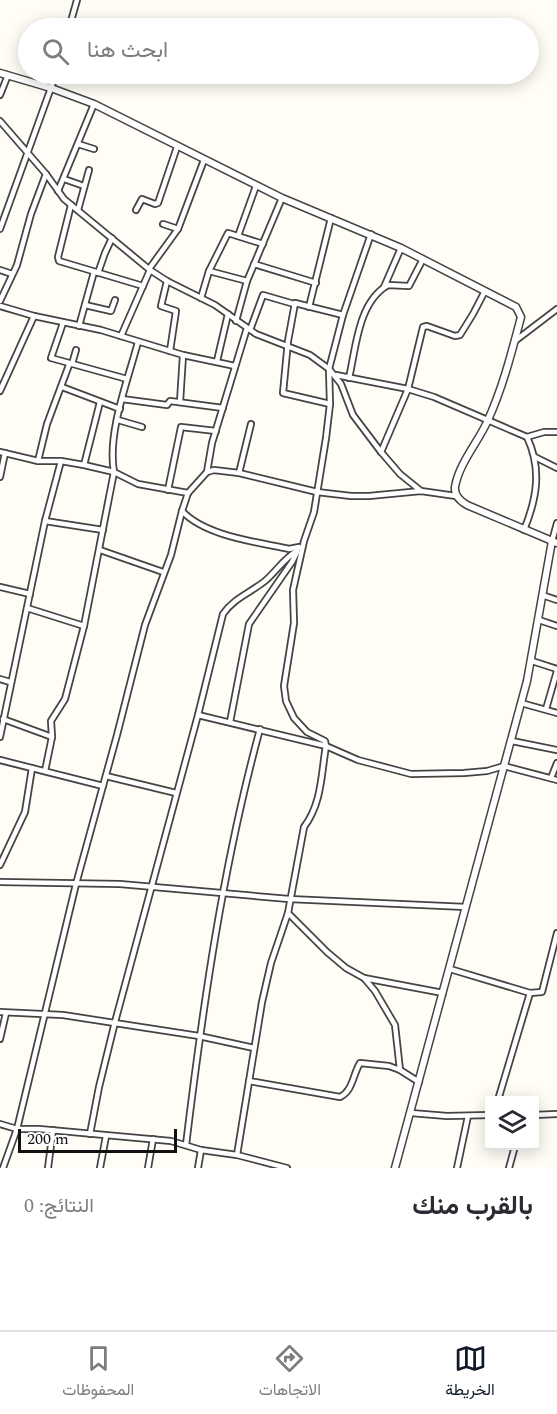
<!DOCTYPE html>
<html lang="ar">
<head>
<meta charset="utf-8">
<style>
	body { margin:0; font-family:Spectral,Vazirmatn,serif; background:#f2f2f3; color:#2b2b33; direction:rtl }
	.controls { position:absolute; right:18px; bottom:18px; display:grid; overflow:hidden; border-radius:0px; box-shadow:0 3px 15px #0003 }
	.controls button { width:54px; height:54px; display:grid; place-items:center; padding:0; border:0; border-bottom:2px solid #e1e1e2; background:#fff; color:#2b2b33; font:30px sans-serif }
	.scale { position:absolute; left:18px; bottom:15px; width:159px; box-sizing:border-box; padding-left:6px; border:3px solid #111; border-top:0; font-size:16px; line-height:21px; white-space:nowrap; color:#111; -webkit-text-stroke:4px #fff; paint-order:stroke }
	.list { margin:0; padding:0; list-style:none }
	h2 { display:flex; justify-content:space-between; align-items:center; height:78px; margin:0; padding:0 24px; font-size:26px }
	h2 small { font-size:20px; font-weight:400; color:#7c7c81 }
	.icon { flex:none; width:33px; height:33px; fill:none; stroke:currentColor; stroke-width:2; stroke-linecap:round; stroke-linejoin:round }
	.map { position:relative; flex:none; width:557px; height:1168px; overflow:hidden; direction:ltr }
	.search { position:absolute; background:#fff; box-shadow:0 3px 15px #0003; left:18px; right:18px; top:18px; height:66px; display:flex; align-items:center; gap:15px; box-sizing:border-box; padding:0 21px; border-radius:33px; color:#7c7c81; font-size:22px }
	.sheet { height:162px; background:#fff }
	nav { display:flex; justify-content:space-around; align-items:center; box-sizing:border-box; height:84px; border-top:2px solid #e1e1e2; background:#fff; font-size:16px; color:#7c7c81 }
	nav a { display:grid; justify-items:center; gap:3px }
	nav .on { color:#111827 }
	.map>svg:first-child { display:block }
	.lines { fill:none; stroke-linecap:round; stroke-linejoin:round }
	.minor-casing { stroke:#444; stroke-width:8 }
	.tertiary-casing { stroke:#444; stroke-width:9 }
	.minor { stroke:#fff; stroke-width:4.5 }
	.tertiary { stroke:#fff; stroke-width:6 }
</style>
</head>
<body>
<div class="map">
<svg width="557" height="1168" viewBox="0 0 557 1168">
	<rect width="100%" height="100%" fill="#fffdf5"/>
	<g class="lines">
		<g class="minor-casing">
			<g id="minor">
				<path d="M69 28 77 0"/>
				<path d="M0 95 8 75"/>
				<path d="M0 121 46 174 64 199 150 270 167 281 215 305 256 334 310 355 329 369 341 384 353 415 381 452 400 474 421 491"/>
				<path d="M78 144 94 149"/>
				<path d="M64 179 84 186"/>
				<path d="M58 191 94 104"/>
				<path d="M71 205 58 257 59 261 143 286"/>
				<path d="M78 210 89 170"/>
				<path d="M136 210 142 199 155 204 158 203 177 147"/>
				<path d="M163 224 178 229"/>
				<path d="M0 229 56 74"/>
				<path d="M238 236 256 186"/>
				<path d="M254 264 316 283"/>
				<path d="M149 269 178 229 204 160"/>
				<path d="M0 270 12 274"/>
				<path d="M209 271 247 281"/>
				<path d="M98 273 105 253 112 238"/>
				<path d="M167 281 161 306 176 311 170 351"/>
				<path d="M384 287 401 248"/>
				<path d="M201 298 209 271 228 233 263 244"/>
				<path d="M0 301 17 265 31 214 46 174"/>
				<path d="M85 305 111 311 115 300"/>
				<path d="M0 306 34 316 101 330 183 355 235 366"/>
				<path d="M309 307 331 218"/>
				<path d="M236 321 247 281 282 198"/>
				<path d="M63 323 51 358 127 379"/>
				<path d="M79 326 94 272"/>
				<path d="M250 330 263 295 294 304"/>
				<path d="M121 336 150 270"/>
				<path d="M515 341 557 309"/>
				<path d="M217 361 228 314"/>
				<path d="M72 364 76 350"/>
				<path d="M336 375 408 389 434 397 527 437C542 469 537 498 524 530"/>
				<path d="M349 378C356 348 358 302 388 285L409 286 423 259"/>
				<path d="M62 387 120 409"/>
				<path d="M0 391 34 316"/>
				<path d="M122 399 167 405 170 401 223 408"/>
				<path d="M180 402 183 355"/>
				<path d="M330 404 283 393 288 341 295 303 343 315"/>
				<path d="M118 420 142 427"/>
				<path d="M527 437 544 432H557"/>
				<path d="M0 452 38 461H61L84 465 114 472 138 484 188 493"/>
				<path d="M381 452 408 389 423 327 427 326 455 336 460 335 473 314 485 291"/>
				<path d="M535 457 557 468"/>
				<path d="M38 461 47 424 69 365"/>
				<path d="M84 465 100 402"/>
				<path d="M207 472 212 443 247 328"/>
				<path d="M239 473 251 424"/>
				<path d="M0 477 5 453"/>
				<path d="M168 490 181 427 216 431"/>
				<path d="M182 511C205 536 257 542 289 549L299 547"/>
				<path d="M45 521 103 530"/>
				<path d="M552 541 557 523"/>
				<path d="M100 550 163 572"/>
				<path d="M0 587 30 594"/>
				<path d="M542 595 557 600"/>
				<path d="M27 608 84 626"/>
				<path d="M539 620 557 626"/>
				<path d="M532 661 557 669"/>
				<path d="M0 679 10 682"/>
				<path d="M521 703 557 713"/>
				<path d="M546 709 557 671"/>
				<path d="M198 715 326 746 358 760 411 774 464 773 487 771 504 766 557 780"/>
				<path d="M3 719 52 737"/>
				<path d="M230 722 249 624 292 562 297 552"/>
				<path d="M0 737 45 521 61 461"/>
				<path d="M512 741 557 750"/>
				<path d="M0 760 103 786"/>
				<path d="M45 771 52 737 51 721 65 699 84 626 114 472C107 433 128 380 138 342"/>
				<path d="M106 776 176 793"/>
				<path d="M551 778 557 763"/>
				<path d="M0 865 25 812 32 768"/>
				<path d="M0 882 120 884 289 899 466 907"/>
				<path d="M288 913 327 952 346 968 364 978 375 991 395 1025 400 1070 419 1082"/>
				<path d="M450 969 530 993 542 992 557 933"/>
				<path d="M364 978 443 993"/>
				<path d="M0 1012 63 1015 199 1036 254 1048"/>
				<path d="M0 1039 6 1013"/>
				<path d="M249 1081 340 1097C353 1091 353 1074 360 1063L389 1066 400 1070"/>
				<path d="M498 1100 530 993"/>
				<path d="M411 1113 447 1116 490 1115"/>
				<path d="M534 1115 557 1114"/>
				<path d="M0 1124 17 1129H39L171 1141 201 1150 237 1155 287 1168"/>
				<path d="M90 1134 99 1087 115 1022 198 715 223 614C234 598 250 593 265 581 276 572 284 558 297 551L298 548"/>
				<path d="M186 1145C203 1005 223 865 260 729"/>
				<path d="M237 1155 262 1002 271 963 288 913 304 827C322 803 321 775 326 746L325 741 307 732 294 718 286 701 284 686 294 623 293 590 304 541 314 512 326 438 330 404 329 369 343 315 371 234"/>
				<path d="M3 1168 17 1129 76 884 117 735 145 625 171 555 182 511 188 493 207 472 214 470 239 473 317 492 351 496H369L421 491 456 496"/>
				<path d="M48 1168 53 1130"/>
				<path d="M100 1168 106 1136"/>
				<path d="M148 1168 153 1139"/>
				<path d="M198 1168 201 1150"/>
				<path d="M457 1168 468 1116"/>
				<path d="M509 1168 515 1146"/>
			</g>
		</g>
		<g class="tertiary-casing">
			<g id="tertiary">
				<path d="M0 73 51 88 94 104 282 198 401 248 516 307 521 317C512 351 503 387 488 420 479 441 459 463 455 487 454 496 460 501 467 505L557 543"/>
				<path d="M395 1168 527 681 552 541"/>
			</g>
		</g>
		<use href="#minor" class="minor"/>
		<use href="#tertiary" class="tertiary"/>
	</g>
</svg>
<div class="controls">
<button><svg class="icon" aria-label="layers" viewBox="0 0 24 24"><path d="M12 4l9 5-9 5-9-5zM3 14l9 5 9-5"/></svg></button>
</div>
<div class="scale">200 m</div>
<div class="search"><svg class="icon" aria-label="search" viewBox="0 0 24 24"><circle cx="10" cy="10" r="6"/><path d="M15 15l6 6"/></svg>ابحث هنا</div>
</div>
<section class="sheet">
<h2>بالقرب منك<small>النتائج: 0</small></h2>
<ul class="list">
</ul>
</section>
<nav>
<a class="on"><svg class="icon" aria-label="map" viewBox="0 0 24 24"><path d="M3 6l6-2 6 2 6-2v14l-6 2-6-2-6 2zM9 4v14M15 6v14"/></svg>الخريطة</a>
<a><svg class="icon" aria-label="directions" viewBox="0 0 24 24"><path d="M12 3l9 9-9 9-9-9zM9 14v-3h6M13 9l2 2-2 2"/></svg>الاتجاهات</a>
<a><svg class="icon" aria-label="saved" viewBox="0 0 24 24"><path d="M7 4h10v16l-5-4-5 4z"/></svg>المحفوظات</a>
</nav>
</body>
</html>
